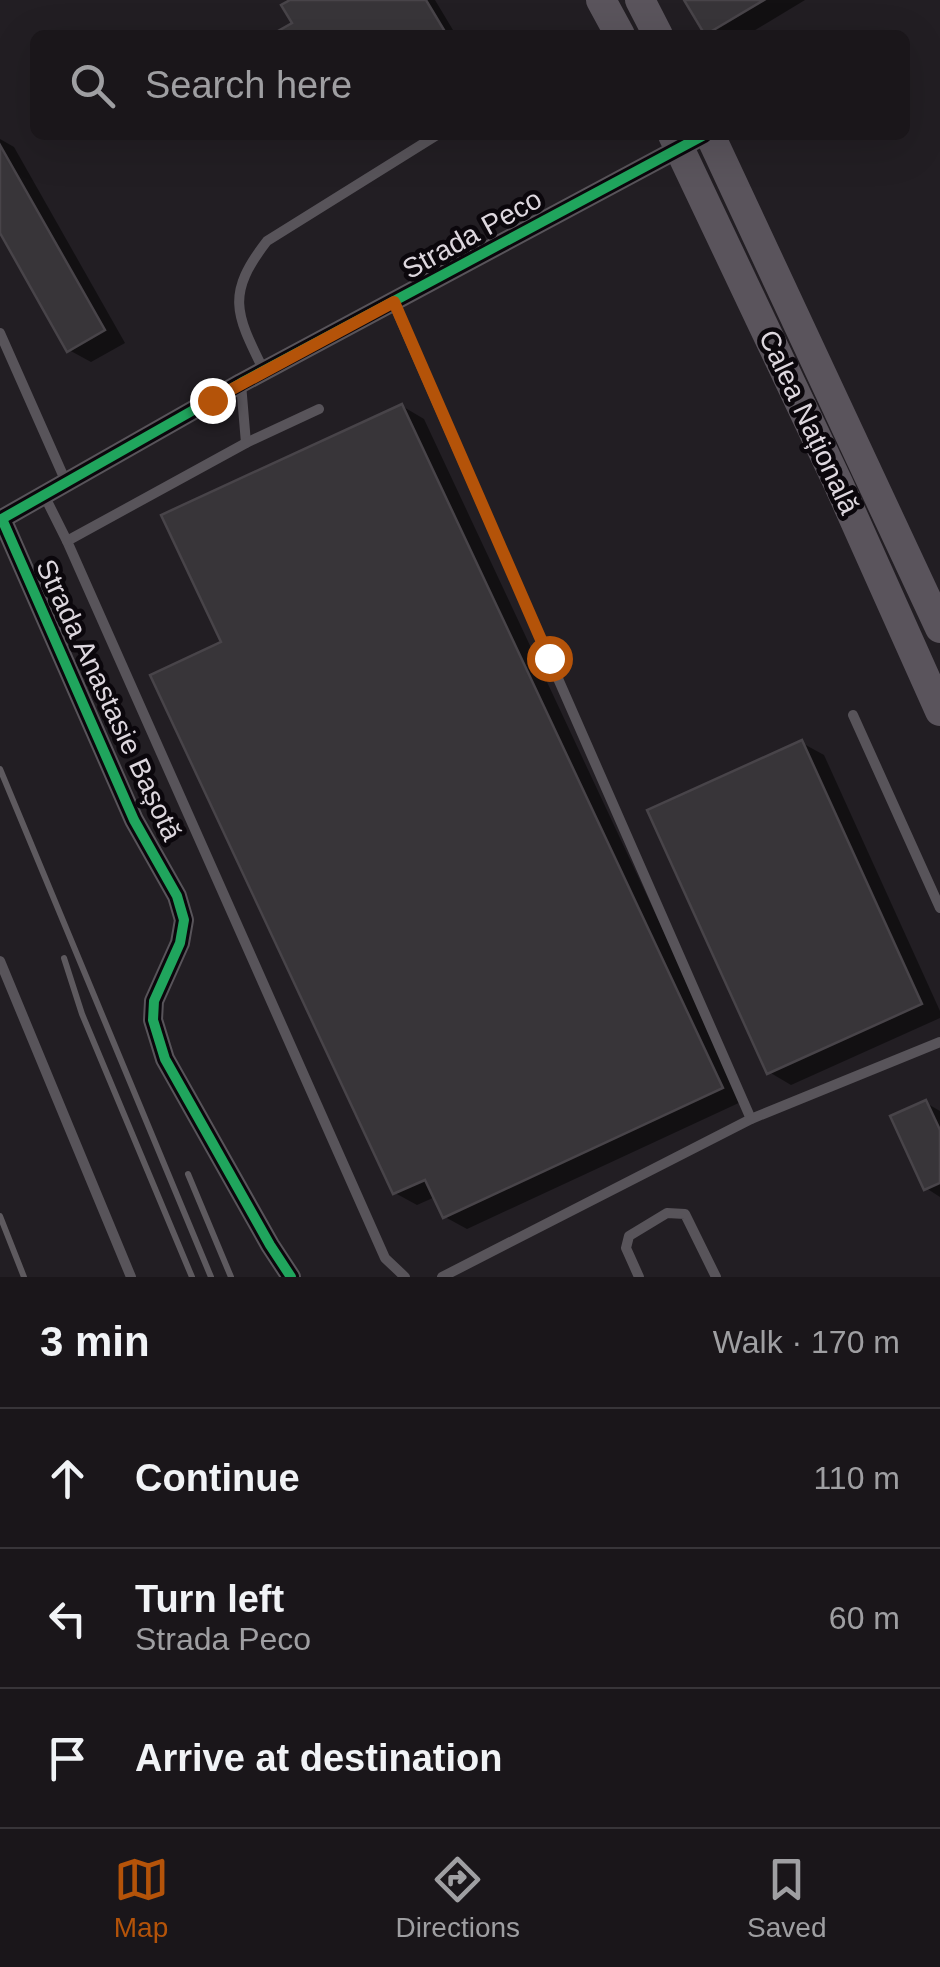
<!DOCTYPE html>
<html lang="en">
<head>
<meta charset="utf-8">
<style>
	body { margin:0; font-family:Arial,sans-serif; background:#272327; color:#f1f3f6 }
	.stop { position:absolute; width:30px; height:30px; margin:-22px; border:8px solid #b45309; border-radius:50%; background:#fff }
	.stop.end { background:#b45309; border-color:#fff; box-shadow:0 2px 10px #0008 }
	.list { margin:0; padding:0; list-style:none }
	h2 { display:flex; justify-content:space-between; align-items:center; height:130px; margin:0; padding:0 40px; font-size:42px }
	h2 small { font-size:32px; font-weight:400; color:#9f9fa2 }
	.list li { display:grid; grid-template-columns:65px 1fr auto; gap:30px; align-items:center; box-sizing:border-box; height:140px; padding:0 40px; border-top:2px solid #383539 }
	.list b { display:block; font-size:38px; white-space:nowrap }
	.list p { margin:0; font-size:32px; white-space:nowrap; color:#9f9fa2 }
	.list em { font-size:32px; font-style:normal; color:#9f9fa2 }
	.icon { flex:none; width:55px; height:55px; fill:none; stroke:currentColor; stroke-width:2; stroke-linecap:round; stroke-linejoin:round }
	.map { position:relative; flex:none; width:940px; height:1277px; overflow:hidden }
	.search { position:absolute; background:#1a161a; box-shadow:0 10px 40px #0002; left:30px; right:30px; top:30px; height:110px; display:flex; align-items:center; gap:25px; box-sizing:border-box; padding:0 35px; border-radius:15px; color:#9f9fa2; font-size:38px }
	.sheet { height:550px; background:#1a161a }
	nav { display:flex; justify-content:space-around; align-items:center; box-sizing:border-box; height:140px; border-top:2px solid #383539; background:#1a161a; font-size:28px; color:#9f9fa2 }
	nav a { display:grid; justify-items:center; gap:5px }
	nav .on { color:#b45309 }
	.map>svg:first-child { display:block }
	.shadow { fill:#0007 }
	.building { fill:#383539; stroke:#484449; stroke-width:2.5 }
	.lines { fill:none; stroke-linecap:round; stroke-linejoin:round }
	.service { stroke:#58545a; stroke-width:10 }
	.minor { stroke:#58545a; stroke-width:20 }
	.primary { stroke:#5a545c; stroke-width:30 }
	.rail { stroke:#5e5a5f; stroke-width:6 }
	.cycleway-casing { stroke:#0b070c; stroke-width:16 }
	.cycleway { stroke:#20a55d; stroke-width:10 }
	.route { stroke:#b45309; stroke-width:12 }
	.labels { text-anchor:middle; dominant-baseline:central; stroke-width:9; stroke-linejoin:round; paint-order:stroke }
	.street-label { font-size:28px; fill:#ddd7de; stroke:#0b070c }
</style>
</head>
<body>
<div class="map">
<svg width="940" height="1277" viewBox="0 0 940 1277">
	<rect width="100%" height="100%" fill="#221e23"/>
	<g class="shadow">
		<path d="M295 0H435L456 35H276L295 24Z"/>
		<path d="M687 0H805L747 35 707 33Z"/>
		<path d="M0 139 14 147 125 343 91 362 69 350 0 228Z"/>
		<path d="M402 406 424 419 743 1101 467 1229 445 1217 435 1197 417 1205 395 1193 224 643Z"/>
		<path d="M802 743 824 755 940 1011V1018L791 1085 769 1072Z"/>
		<path d="M926 1103 940 1111V1197L926 1188Z"/>
	</g>
	<g class="building">
		<path d="M290 0H426L447 35H271L292 23 281 5Z"/>
		<path d="M684 0H764L705 35Z"/>
		<path d="M0 145 105 330 67 352 0 233Z"/>
		<path d="M402 404 723 1088 443 1218 425 1180 393 1194 150 675 221 642 161 515Z"/>
		<path d="M802 740 922 1004 767 1074 647 810Z"/>
		<path d="M926 1100 940 1130V1183L924 1190 890 1116Z"/>
	</g>
	<g class="lines">
		<g class="service">
			<path d="M393 302 751 1119"/>
			<path d="M0 333 66 482"/>
			<path d="M264 371C236 314 225 295 267 241L437 135"/>
			<path d="M241 384 246 443"/>
			<path d="M319 409 246 443 67 541 385 1258 405 1277"/>
			<path d="M44 495 67 541"/>
			<path d="M853 715 940 908"/>
			<path d="M0 961 131 1277"/>
			<path d="M442 1277 751 1119 940 1042"/>
			<path d="M639 1277 626 1248 629 1236 667 1213 685 1214 716 1277"/>
		</g>
		<g class="minor">
			<path d="M2 519 134 820 177 896 184 920 180 943 154 1001 153 1020 165 1059 270 1245 291 1277"/>
			<path d="M0 520 241 383 704 135"/>
		</g>
		<g class="primary">
			<path d="M601 0 620 35"/>
			<path d="M640 0 658 35"/>
			<path d="M673 135 838 483 940 711"/>
			<path d="M710 135 940 628"/>
		</g>
		<g class="rail">
			<path d="M0 769 211 1277"/>
			<path d="M64 958 82 1014 192 1277"/>
			<path d="M188 1174 231 1277"/>
			<path d="M0 1216 24 1277"/>
		</g>
		<g class="cycleway-casing">
			<g id="cycleway">
				<path d="M2 519 134 820 177 896 184 920 180 943 154 1001 153 1020 165 1059 270 1245 291 1277"/>
				<path d="M0 520 241 383 704 135"/>
			</g>
		</g>
		<use href="#cycleway" class="cycleway"/>
	</g>
	<g class="lines">
		<path class="route" d="M212 400 394 302 549 658"/>
	</g>
	<g class="labels">
		<g class="street-label">
			<text transform="translate(472 234) rotate(-29)">Strada Peco</text>
			<text transform="translate(809 422) rotate(65)">Calea Națională</text>
			<text transform="translate(109 700) rotate(65)">Strada Anastasie Bașotă</text>
		</g>
	</g>
</svg>
<div class="stop" style="left:549px;top:658px"></div>
<div class="stop end" style="left:212px;top:400px"></div>
<div class="search"><svg class="icon" aria-label="search" viewBox="0 0 24 24"><circle cx="10" cy="10" r="6"/><path d="M15 15l6 6"/></svg>Search here</div>
</div>
<section class="sheet">
<h2>3 min<small>Walk · 170 m</small></h2>
<ul class="list">
<li><svg class="icon" aria-label="ahead" viewBox="0 0 24 24"><path d="M12 20V5M6 11l6-6 6 6"/></svg><div><b>Continue</b></div><em>110 m</em></li>
<li><svg class="icon" aria-label="left" viewBox="0 0 24 24"><path d="M17 20v-9H6M10 6l-5 5 5 5"/></svg><div><b>Turn left</b><p>Strada Peco</p></div><em>60 m</em></li>
<li><svg class="icon" aria-label="arrive" viewBox="0 0 24 24"><path d="M6 21V4h12l-3 4 3 4H6"/></svg><div><b>Arrive at destination</b></div></li>
</ul>
</section>
<nav>
<a class="on"><svg class="icon" aria-label="map" viewBox="0 0 24 24"><path d="M3 6l6-2 6 2 6-2v14l-6 2-6-2-6 2zM9 4v14M15 6v14"/></svg>Map</a>
<a><svg class="icon" aria-label="directions" viewBox="0 0 24 24"><path d="M12 3l9 9-9 9-9-9zM9 14v-3h6M13 9l2 2-2 2"/></svg>Directions</a>
<a><svg class="icon" aria-label="saved" viewBox="0 0 24 24"><path d="M7 4h10v16l-5-4-5 4z"/></svg>Saved</a>
</nav>
</body>
</html>
